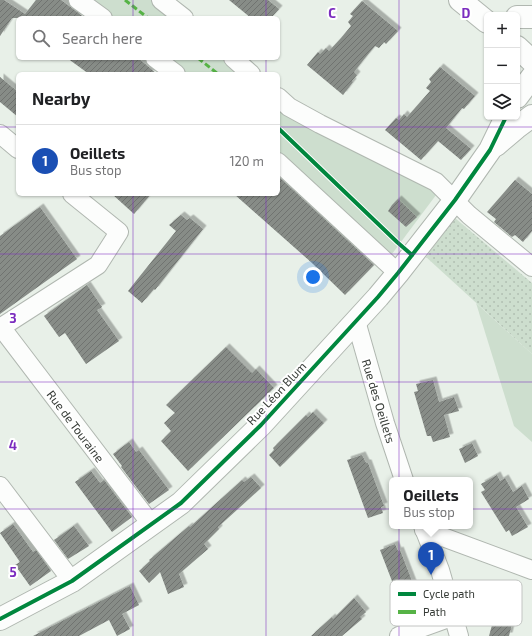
<!DOCTYPE html>
<html lang="en">
<head>
<meta charset="utf-8">
<style>
	body { margin:0; font-family:"Exo 2",sans-serif; background:#f2f2f2; color:#202124 }
	.controls { position:absolute; right:12px; top:12px; display:grid; overflow:hidden; border-radius:6px; box-shadow:0 1px 3px #0004 }
	.controls button { width:36px; height:36px; display:grid; place-items:center; padding:0; border:0; border-bottom:1px solid #e0e0e0; background:#fff; color:#202124; font:20px sans-serif }
	.you { position:absolute; left:313px; top:277px; width:14px; height:14px; margin:-10px; border:3px solid #fff; border-radius:50%; background:#1a73e8; box-shadow:0 0 0 6px #1a73e833 }
	.badge { display:grid; place-items:center; width:26px; height:26px; border-radius:50%; background:#db2777; color:#fff; font-size:13px; font-weight:700 }
	.pin { position:absolute; translate:-50% -33px; filter:drop-shadow(0 1px 2px #0008) }
	.pin::after { content:''; position:absolute; top:21px; width:14px; height:12px; background:inherit; clip-path:polygon(0 0,100% 0,50% 100%) }
	.popup { position:absolute; left:389px; top:477px; width:84px; height:52px; box-sizing:border-box; display:grid; place-content:center; border-radius:6px; background:#fff; filter:drop-shadow(0 1px 3px #0005); font-size:13px; white-space:nowrap; color:#757577 }
	.popup b { font-size:15px; color:#202124 }
	.popup::after { content:''; position:absolute; left:50%; top:100%; margin-left:-8px; border:8px solid transparent; border-top-color:#fff }
	.list { margin:0; padding:0; list-style:none }
	h2 { display:flex; justify-content:space-between; align-items:center; height:52px; margin:0; padding:0 16px; font-size:17px }
	h2 small { font-size:13px; font-weight:400; color:#757577 }
	.list li { display:grid; grid-template-columns:26px 1fr auto; gap:12px; align-items:center; box-sizing:border-box; height:72px; padding:0 16px; border-top:1px solid #e0e0e0 }
	.list b { display:block; font-size:15px; white-space:nowrap }
	.list p { margin:0; font-size:13px; white-space:nowrap; color:#757577 }
	.list em { font-size:13px; font-style:normal; color:#757577 }
	.icon { flex:none; width:22px; height:22px; fill:none; stroke:currentColor; stroke-width:2; stroke-linecap:round; stroke-linejoin:round }
	.map { position:relative; flex:none; width:532px; height:636px; overflow:hidden }
	.search { position:absolute; background:#fff; box-shadow:0 1px 3px #0004; left:16px; top:16px; width:264px; height:44px; display:flex; align-items:center; gap:10px; box-sizing:border-box; padding:0 14px; border-radius:6px; color:#757577; font-size:15px }
	.panel { position:absolute; background:#fff; box-shadow:0 1px 3px #0004; left:16px; top:72px; width:264px; height:124px; border-radius:6px }
	.map>svg:first-child { display:block }
	.grass { fill:#cddece }
	.garden { fill:url(#garden-dots) }
	.building { fill:url(#building-hatch); filter:url(#shadow) }
	.lines { fill:none; stroke-linecap:round; stroke-linejoin:round }
	.minor-casing { stroke:#b0b7b0; stroke-width:20 }
	.tertiary-casing { stroke:#b0b7b0; stroke-width:24 }
	.secondary-casing { stroke:#b0b7b0; stroke-width:24 }
	.minor { stroke:#fcfdfc; stroke-width:18 }
	.tertiary { stroke:#fcfdfc; stroke-width:22 }
	.secondary { stroke:#fcfdfc; stroke-width:22 }
	.quiet { stroke:#56b346; stroke-width:3; stroke-dasharray:6 3; stroke-linecap:butt }
	.cycleway-casing { stroke:#fff; stroke-width:6 }
	.cycleway { stroke:#00873e; stroke-width:4 }
	.grid { fill:none; stroke:#7b2cbf; stroke-width:1; stroke-opacity:0.55 }
	.labels { text-anchor:middle; dominant-baseline:central; stroke-width:4; stroke-linejoin:round; paint-order:stroke }
	.street-label { font-size:12px; fill:#353a35; stroke:#fff }
	.key { fill:#fff; stroke:#c2c4c2; stroke-width:1 }
	.key-label { font-size:11px; fill:#353a35 }
	.grid-label { font-size:13px; text-anchor:middle; font-weight:bold; fill:#7b2cbf; stroke:#fff; stroke-width:4; stroke-linejoin:round; paint-order:stroke }
</style>
</head>
<body>
<div class="map">
<svg width="532" height="636" viewBox="0 0 532 636">
	<defs>
		<pattern id="garden-dots" width="8" height="8" patternUnits="userSpaceOnUse"><rect width="8" height="8" fill="#cddece"/><path d="M2 2h.1M6 6h.1" fill="none" stroke="#b1bfb2" stroke-width="1.8" stroke-linecap="round"/></pattern>
		<pattern id="building-hatch" width="6" height="6" patternUnits="userSpaceOnUse"><rect width="6" height="6" fill="#878c87"/><path d="M-1 1l2-2M0 6l6-6M5 7l2-2" fill="none" stroke="#6f736f"/></pattern>
		<filter id="shadow"><feDropShadow dx="3.5" dy="-3.5" stdDeviation="0" flood-color="#0004"/></filter>
	</defs>
	<rect width="100%" height="100%" fill="#e8f0e8"/>
	<g class="grass">
		<path d="M78 0H161L184 18H103Z"/>
		<path d="M155 58H233L251 74H176Z"/>
		<path d="M278 97 442 187 386 262 278 162Z"/>
		<path d="M476 303 532 354V442L514 426Z"/>
	</g>
	<path class="garden" d="M455 218 532 283V354L426 257Z"/>
	<g class="building">
		<path d="M0 0H4L25 14 36 0H61L85 18H12L0 36Z"/>
		<path d="M229 0H268L279 9 271 18H251Z"/>
		<path d="M362 1 398 31 386 44 384 42 379 48 375 46 365 58 354 72 357 75 352 81 353 82 343 95 307 65 318 52 320 54 326 48 329 51 341 38 351 26 348 22 353 16 350 14Z"/>
		<path d="M67 58H138L157 74H89Z"/>
		<path d="M440 67 475 96 464 109 462 108 446 128 471 149 461 160 438 141 421 160 385 130 396 118 399 120 404 114 407 117 430 91 426 88 431 82 429 79Z"/>
		<path d="M0 77 18 92V117L0 102Z"/>
		<path d="M278 176 374 265 345 295 312 263 234 194H278Z"/>
		<path d="M515 180 532 194V231L523 242 515 235 512 237 494 222 496 219 487 212Z"/>
		<path d="M112 194H151L134 214Z"/>
		<path d="M398 199 417 217 406 227 388 211 392 205Z"/>
		<path d="M40 207 77 259 0 314V236Z"/>
		<path d="M181 215 187 220 190 218 203 229 155 290 154 289 142 303 128 291 176 231 169 225Z"/>
		<path d="M87 285 102 307 97 310 119 341 86 364 65 333 59 337 44 316Z"/>
		<path d="M226 347 252 373 256 369 274 388 188 471 161 441 171 431 164 423 175 413 166 405Z"/>
		<path d="M433 380 439 402 454 397 459 411 444 415 450 437 433 442 431 436H427L414 392 418 391 416 384Z"/>
		<path d="M313 412 324 423 280 467 269 455 274 450 273 448 306 415 308 417Z"/>
		<path d="M129 442 136 452 139 450 169 490 149 504 121 467 122 466 113 454Z"/>
		<path d="M472 443 478 456 465 463 459 449Z"/>
		<path d="M362 455 366 463H368L384 506 381 507 383 513 368 518 347 460Z"/>
		<path d="M91 471 100 483 104 480 132 517 112 532 75 482Z"/>
		<path d="M497 475 500 481 505 478 513 492 522 486 529 499 516 507 528 527 512 536 509 530 506 532 481 492 485 490 481 484Z"/>
		<path d="M251 477 261 488 218 527 219 529 204 544 208 549 179 574 184 587 168 594 160 572 149 583 139 571 150 561 149 560 189 526 190 527 242 480 244 482Z"/>
		<path d="M13 524 33 552 36 550 51 571 30 586 15 565 20 562 0 533Z"/>
		<path d="M74 526 89 546 68 559 54 540Z"/>
		<path d="M395 544 398 551 400 550 417 594H415L418 600 402 607 380 550Z"/>
		<path d="M130 586 139 605 122 614 130 629 117 636 109 620 79 636H33Z"/>
		<path d="M354 598 366 612 360 617 362 619 342 636H311L332 617 333 619Z"/>
		<path d="M497 607 515 612 509 636H489Z"/>
	</g>
	<g class="lines">
		<g class="minor-casing">
			<g id="minor">
				<path d="M78 0 103 18"/>
				<path d="M161 0 184 18"/>
				<path d="M155 58 176 74"/>
				<path d="M233 58 251 74"/>
				<path d="M278 97 289 107 320 124 436 182 469 215 532 267"/>
				<path d="M0 134 18 149"/>
				<path d="M278 162 398 273"/>
				<path d="M356 321 385 423 404 480"/>
				<path d="M1 327 151 524"/>
				<path d="M0 328 98 265 119 232 72 194"/>
				<path d="M0 486 72 581"/>
				<path d="M423 526 440 570 459 636"/>
				<path d="M424 530 532 570"/>
				<path d="M399 636 454 616"/>
			</g>
		</g>
		<g class="tertiary-casing">
			<g id="tertiary">
				<path d="M517 17H532"/>
				<path d="M517 97 532 77"/>
				<path d="M496 145 516 128 532 116"/>
				<path d="M0 619 72 581 181 503 261 425 378 297 398 273 455 200 490 150 506 117"/>
			</g>
		</g>
		<g class="secondary-casing">
			<g id="secondary">
				<path d="M460 0 487 22"/>
				<path d="M517 47 532 61"/>
			</g>
		</g>
		<use href="#minor" class="minor"/>
		<use href="#tertiary" class="tertiary"/>
		<use href="#secondary" class="secondary"/>
		<g class="quiet">
			<path d="M125 0 148 18"/>
			<path d="M198 58 218 74"/>
		</g>
		<g class="cycleway-casing">
			<g id="cycleway">
				<path d="M278 128 397 242 412 255"/>
				<path d="M0 619 72 581 181 503 261 425 378 297 398 273 455 200 490 150 506 117"/>
			</g>
		</g>
		<use href="#cycleway" class="cycleway"/>
	</g>
	<path class="grid" d="M133 0V18M266 0V18M399 0V636M133 58V74M266 58V74M0 127H18M278 127H532M133 194V636M266 194V636M0 254H532M0 382H532M0 509H532"/>
	<g class="labels">
		<g class="street-label">
			<text transform="translate(276 393) rotate(-47)">Rue Léon Blum</text>
			<text transform="translate(379 401) rotate(73)">Rue des Oeillets</text>
			<text transform="translate(76 426) rotate(53)">Rue de Touraine</text>
		</g>
	</g>
	<rect x="390" y="580" width="132" height="46" rx="6" class="key"/>
	<rect x="398" y="592" width="18" height="4" fill="#00873e"/>
	<rect x="398" y="610" width="18" height="4" fill="#56b346"/>
	<g class="key-label">
		<text x="423" y="598">Cycle path</text>
		<text x="423" y="616">Path</text>
	</g>
	<g class="grid-label">
		<text x="332" y="18">C</text>
		<text x="466" y="18">D</text>
		<text x="13" y="323">3</text>
		<text x="13" y="450">4</text>
		<text x="13" y="577">5</text>
	</g>
</svg>
<div class="controls">
<button>+</button>
<button>−</button>
<button><svg class="icon" aria-label="layers" viewBox="0 0 24 24"><path d="M12 4l9 5-9 5-9-5zM3 14l9 5 9-5"/></svg></button>
</div>
<div class="you"></div>
<div class="pin badge" style="left:431px;top:575px;background:#1a4fb4">1</div>
<div class="popup"><b>Oeillets</b>Bus stop</div>
<div class="search"><svg class="icon" aria-label="search" viewBox="0 0 24 24"><circle cx="10" cy="10" r="6"/><path d="M15 15l6 6"/></svg>Search here</div>
<section class="panel">
<h2>Nearby<small></small></h2>
<ul class="list">
<li><span class="badge" style="background:#1a4fb4">1</span><div><b>Oeillets</b><p>Bus stop</p></div><em>120 m</em></li>
</ul>
</section>
</div>
</body>
</html>
